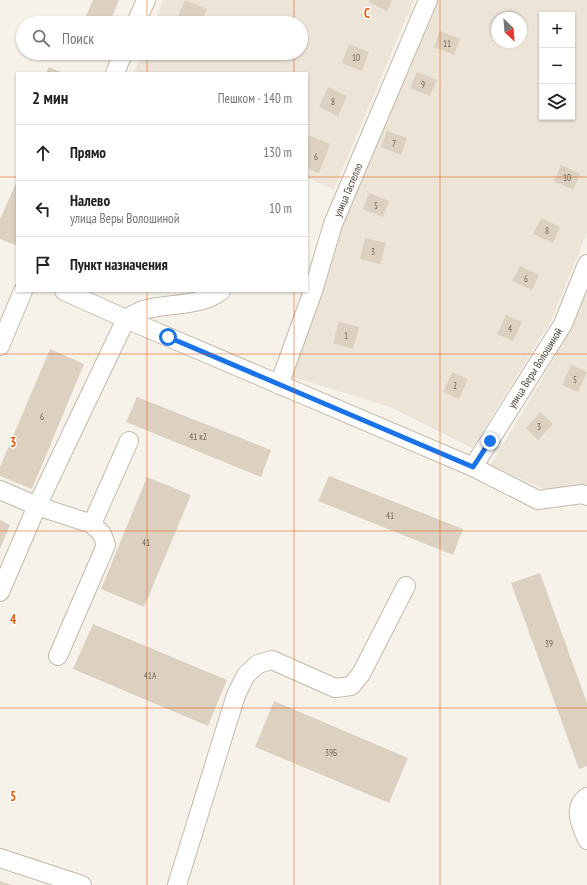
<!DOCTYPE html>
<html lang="ru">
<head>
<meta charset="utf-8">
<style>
	body { margin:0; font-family:"PT Sans Narrow",sans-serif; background:#f6f6f6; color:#202124 }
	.controls { position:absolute; right:12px; top:12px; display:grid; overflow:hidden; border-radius:0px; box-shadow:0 1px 3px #0004 }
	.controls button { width:36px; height:36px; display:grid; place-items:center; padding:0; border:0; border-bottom:1px solid #e0e0e0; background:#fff; color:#202124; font:20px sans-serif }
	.compass { position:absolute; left:491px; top:12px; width:36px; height:36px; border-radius:50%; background:#fff; box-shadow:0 1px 3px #0004; rotate:154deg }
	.stop { position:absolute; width:12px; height:12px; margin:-9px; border:3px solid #1a73e8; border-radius:50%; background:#fff }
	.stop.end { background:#1a73e8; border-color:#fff; box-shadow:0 1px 4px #0008 }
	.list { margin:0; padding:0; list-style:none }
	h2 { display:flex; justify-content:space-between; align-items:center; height:52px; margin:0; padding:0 16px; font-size:17px }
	h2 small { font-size:13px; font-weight:400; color:#757577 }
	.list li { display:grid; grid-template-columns:26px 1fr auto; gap:12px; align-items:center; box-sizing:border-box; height:56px; padding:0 16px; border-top:1px solid #e0e0e0 }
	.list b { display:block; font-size:15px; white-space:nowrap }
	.list p { margin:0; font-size:13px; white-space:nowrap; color:#757577 }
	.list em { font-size:13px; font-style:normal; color:#757577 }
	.icon { flex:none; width:22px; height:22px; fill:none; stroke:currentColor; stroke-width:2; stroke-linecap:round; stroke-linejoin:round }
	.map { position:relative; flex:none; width:587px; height:885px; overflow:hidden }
	.search { position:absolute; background:#fff; box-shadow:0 1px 3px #0004; left:16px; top:16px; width:292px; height:44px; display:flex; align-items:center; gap:10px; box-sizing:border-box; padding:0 14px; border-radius:22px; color:#757577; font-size:15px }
	.panel { position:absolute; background:#fff; box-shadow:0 1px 3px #0004; left:16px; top:72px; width:292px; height:220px; border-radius:0px }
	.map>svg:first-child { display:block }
	.residential { fill:#ebe4d7; fill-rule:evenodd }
	.building { fill:#dcd1c0 }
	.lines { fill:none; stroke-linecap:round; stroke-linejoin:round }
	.minor-casing { stroke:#c3baab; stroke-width:20 }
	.minor { stroke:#fff; stroke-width:18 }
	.route { stroke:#1a73e8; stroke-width:5 }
	.grid { fill:none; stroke:#e8590c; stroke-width:1; stroke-opacity:0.55 }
	.labels { text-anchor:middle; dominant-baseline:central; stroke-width:3; stroke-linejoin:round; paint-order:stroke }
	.number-label { font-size:9px; fill:#6f6658 }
	.street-label { font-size:11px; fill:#4b4336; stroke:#fff }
	.grid-label { font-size:13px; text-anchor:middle; font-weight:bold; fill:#e8590c; stroke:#fff; stroke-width:3; stroke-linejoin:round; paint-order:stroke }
</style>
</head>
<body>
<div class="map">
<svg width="587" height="885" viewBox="0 0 587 885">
	<rect width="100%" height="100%" fill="#f6f2ea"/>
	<g class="residential">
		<path d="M163 0H414L334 189 307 178V73H134L142 53H301V23H154Z"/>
		<path d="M434 0H587V232L551 321 472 448 390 407 293 377 338 227ZM542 15H572V117H542ZM497 18H521V42H497Z"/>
		<path d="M587 286V486L546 490 491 465 555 357Z"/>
	</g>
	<g class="building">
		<path d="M93 0H119L110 23H83Z"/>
		<path d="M185 0 207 9 201 23H175Z"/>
		<path d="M370 0H392L387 11 369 2Z"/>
		<path d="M440 31 460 39 454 55 434 47Z"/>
		<path d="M349 44 369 52 362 71 342 63Z"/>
		<path d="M49 67 63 73H46Z"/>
		<path d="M417 72 437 80 430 96 410 88Z"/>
		<path d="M328 87 347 96 338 116 319 107Z"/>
		<path d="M387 131 407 138 401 155 381 147Z"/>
		<path d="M308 135 330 144 319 173 307 168V138Z"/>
		<path d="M561 165 580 174 573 190 554 181Z"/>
		<path d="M17 181V242L15 245 0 239V219Z"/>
		<path d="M369 193 389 201 383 217 363 209Z"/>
		<path d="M541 218 560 227 553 243 533 234Z"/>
		<path d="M365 238 386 243 380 264 360 259Z"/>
		<path d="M520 266 539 275 532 290 512 281Z"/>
		<path d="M506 315 522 322 513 341 497 334Z"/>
		<path d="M339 322 359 327 353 349 333 343Z"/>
		<path d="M50 349 84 364 32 489 0 476V467Z"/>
		<path d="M571 365 587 372 578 392 562 385Z"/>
		<path d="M452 372 468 379 459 399 443 392Z"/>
		<path d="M137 397 271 450 261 477 126 422Z"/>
		<path d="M540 412 553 424 538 440 526 428Z"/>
		<path d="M329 476 463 529 453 555 318 501Z"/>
		<path d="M147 477 191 495 144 607 101 589Z"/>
		<path d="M0 520 10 525 0 549Z"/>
		<path d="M540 573 587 703V766L579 769 511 583Z"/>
		<path d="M93 624 227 680 208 726 73 669Z"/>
		<path d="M274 701 408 758 389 803 255 747Z"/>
		<path d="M0 881 12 885H0Z"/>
	</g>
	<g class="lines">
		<g class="minor-casing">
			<g id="minor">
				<path d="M136 23 146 0"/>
				<path d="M115 73 123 53"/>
				<path d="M64 291 126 319 473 467 538 500 582 494 587 496"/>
				<path d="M0 346 23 291"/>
				<path d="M279 385 313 291 333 224 428 0"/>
				<path d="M473 467 563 324 587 264"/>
				<path d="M0 490 37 506 92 524 102 534 106 545 58 656"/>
				<path d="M92 524 129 441"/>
				<path d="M0 592 37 506 126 319C131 316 137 312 143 310 167 303 200 307 221 291"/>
				<path d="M587 797C571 808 582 826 587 840"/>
				<path d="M0 858 82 885"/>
				<path d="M177 885 236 695 246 675 258 664 272 660 335 688 351 686 361 674 406 586"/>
			</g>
		</g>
		<use href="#minor" class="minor"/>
	</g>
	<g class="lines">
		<path class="route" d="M168 337 473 467 490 441"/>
	</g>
	<path class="grid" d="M147 0V23M294 0V23M440 0V885M147 53V73M294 53V73M0 177H17M307 177H587M147 291V885M294 291V885M0 354H587M0 531H587M0 708H587"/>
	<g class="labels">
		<g class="number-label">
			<text x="447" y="43">11</text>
			<text x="356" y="57">10</text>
			<text x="423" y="84">9</text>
			<text x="333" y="101">8</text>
			<text x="394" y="143">7</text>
			<text x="316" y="156">6</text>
			<text x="567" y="177">10</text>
			<text x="376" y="205">5</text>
			<text x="547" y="230">8</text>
			<text x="373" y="251">3</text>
			<text x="526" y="278">6</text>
			<text x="510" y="328">4</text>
			<text x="346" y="335">1</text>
			<text x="575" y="379">5</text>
			<text x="455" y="385">2</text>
			<text x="42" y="416">6</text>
			<text x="539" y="426">3</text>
			<text x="198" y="436">41 к2</text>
			<text x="390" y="515">41</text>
			<text x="146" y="542">41</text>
			<text x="549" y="643">39</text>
			<text x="150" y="675">41А</text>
			<text x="331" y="752">39Б</text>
		</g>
		<g class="street-label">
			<text transform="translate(348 190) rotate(-67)">улица Гастелло</text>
			<text transform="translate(535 368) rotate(-58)">улица Веры Волошиной</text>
		</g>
	</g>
	<g class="grid-label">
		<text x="367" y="18">C</text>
		<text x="13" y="447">3</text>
		<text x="13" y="624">4</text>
		<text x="13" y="801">5</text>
	</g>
</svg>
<div class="controls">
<button>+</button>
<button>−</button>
<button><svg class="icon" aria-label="layers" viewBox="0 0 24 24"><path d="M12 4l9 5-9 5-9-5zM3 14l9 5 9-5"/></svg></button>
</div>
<svg class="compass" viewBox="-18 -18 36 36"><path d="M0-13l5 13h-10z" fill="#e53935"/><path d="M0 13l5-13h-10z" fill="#757577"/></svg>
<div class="stop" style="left:168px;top:337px"></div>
<div class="stop end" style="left:490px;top:441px"></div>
<div class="search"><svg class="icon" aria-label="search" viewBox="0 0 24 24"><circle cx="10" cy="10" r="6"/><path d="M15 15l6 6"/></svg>Поиск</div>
<section class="panel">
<h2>2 мин<small>Пешком · 140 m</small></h2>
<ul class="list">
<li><svg class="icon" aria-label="ahead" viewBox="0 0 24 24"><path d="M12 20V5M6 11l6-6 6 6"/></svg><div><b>Прямо</b></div><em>130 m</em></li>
<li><svg class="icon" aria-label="left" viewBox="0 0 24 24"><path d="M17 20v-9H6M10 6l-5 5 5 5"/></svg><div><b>Налево</b><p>улица Веры Волошиной</p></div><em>10 m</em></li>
<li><svg class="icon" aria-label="arrive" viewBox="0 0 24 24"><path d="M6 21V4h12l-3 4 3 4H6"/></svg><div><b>Пункт назначения</b></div></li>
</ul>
</section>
</div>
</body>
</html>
